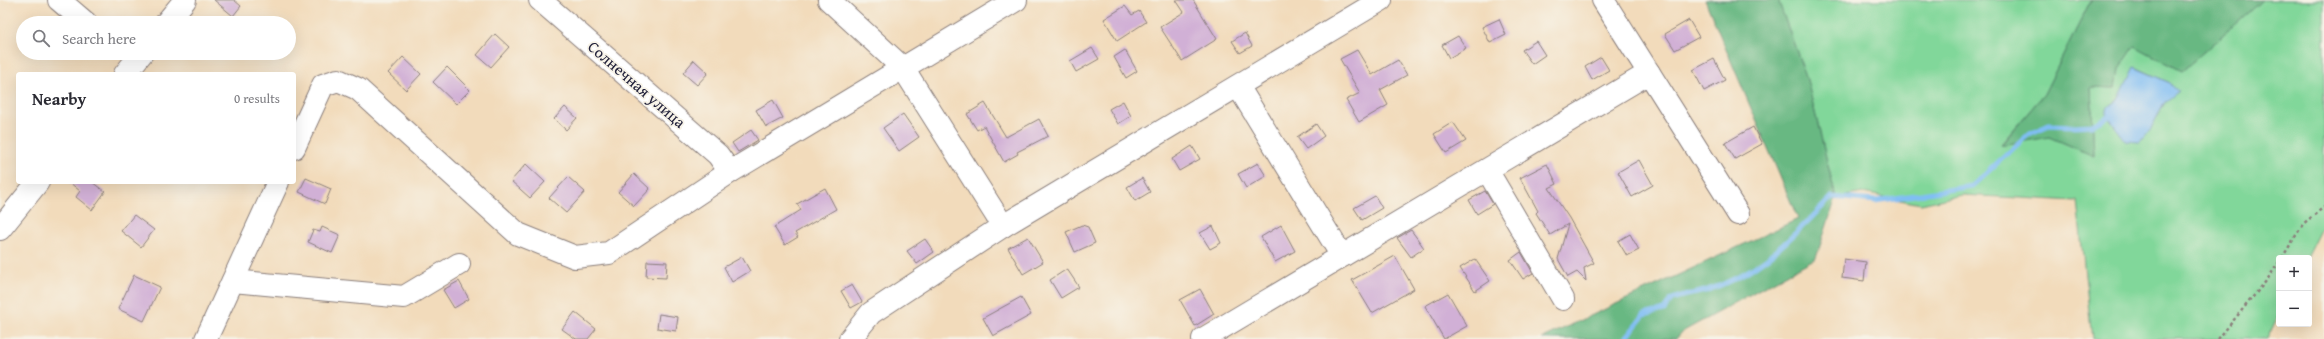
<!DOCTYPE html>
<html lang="en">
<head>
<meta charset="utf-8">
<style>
	body { margin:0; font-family:"Gentium Book Plus",serif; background:#f7f7f7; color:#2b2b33 }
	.controls { position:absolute; right:12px; bottom:12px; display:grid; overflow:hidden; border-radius:4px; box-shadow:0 4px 16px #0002 }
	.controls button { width:36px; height:36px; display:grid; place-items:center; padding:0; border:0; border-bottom:1px solid #e1e1e2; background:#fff; color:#2b2b33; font:20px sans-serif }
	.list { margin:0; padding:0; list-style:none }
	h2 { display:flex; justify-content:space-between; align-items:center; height:52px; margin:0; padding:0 16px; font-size:17px }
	h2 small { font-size:13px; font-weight:400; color:#7c7c81 }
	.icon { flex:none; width:22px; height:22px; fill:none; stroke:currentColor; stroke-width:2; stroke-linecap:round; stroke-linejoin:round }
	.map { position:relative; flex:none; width:2324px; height:339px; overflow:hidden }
	.search { position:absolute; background:#fff; box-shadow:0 4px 16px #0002; left:16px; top:16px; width:280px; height:44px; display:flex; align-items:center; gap:10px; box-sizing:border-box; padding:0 14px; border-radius:22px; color:#7c7c81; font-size:15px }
	.panel { position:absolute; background:#fff; box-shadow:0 4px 16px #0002; left:16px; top:72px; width:280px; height:112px; border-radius:4px }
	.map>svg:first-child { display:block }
	.green { fill:#81d79a; stroke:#527c6a; fill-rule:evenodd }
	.forest { fill:#68b882; stroke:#456d5e }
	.water { fill:#80bef4; stroke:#517098 }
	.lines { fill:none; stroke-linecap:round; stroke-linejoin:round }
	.stream { stroke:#80bef4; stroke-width:5 }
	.building { fill:#d1b0d6 }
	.minor-casing { stroke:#8a7e7b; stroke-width:24 }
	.path { stroke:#8a7e7b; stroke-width:2.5; stroke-dasharray:3 3; stroke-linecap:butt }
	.minor { stroke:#fff; stroke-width:22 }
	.labels { text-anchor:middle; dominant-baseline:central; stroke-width:3.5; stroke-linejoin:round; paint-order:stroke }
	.street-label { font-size:16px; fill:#22223b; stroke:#f7f3e8 }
</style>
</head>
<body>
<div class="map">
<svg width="2324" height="339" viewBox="0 0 2324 339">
	<rect width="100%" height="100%" fill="#f7f3e8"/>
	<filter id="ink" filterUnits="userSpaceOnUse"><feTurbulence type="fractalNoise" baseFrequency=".025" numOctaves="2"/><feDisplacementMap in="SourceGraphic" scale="8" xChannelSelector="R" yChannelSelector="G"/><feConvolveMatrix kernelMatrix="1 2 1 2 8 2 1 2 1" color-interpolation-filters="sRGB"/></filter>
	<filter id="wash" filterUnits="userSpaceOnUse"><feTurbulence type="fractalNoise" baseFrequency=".012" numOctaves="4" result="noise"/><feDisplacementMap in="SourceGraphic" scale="16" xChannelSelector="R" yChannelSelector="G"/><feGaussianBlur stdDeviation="0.9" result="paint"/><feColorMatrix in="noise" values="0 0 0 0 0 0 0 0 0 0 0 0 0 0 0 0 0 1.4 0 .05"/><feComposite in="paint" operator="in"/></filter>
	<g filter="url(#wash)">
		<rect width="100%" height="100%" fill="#f2dbbb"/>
		<path class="green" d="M1778 0H2091L2044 94 2001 144 2050 137 2094 156 2091 87 2116 88 2119 69 2135 46 2182 71 2262 0H2324V224L2307 258H2279V314L2267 339H2092L2077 201 1962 195 1921 204 1863 193 1836 198 1807 80ZM2135 67 2170 83 2165 102 2151 128 2106 109 2118 100Z"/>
		<g class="forest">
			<path d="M1705 0H1778L1807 80 1836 198 1816 258 1682 332 1676 339H1541L1798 219Z"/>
			<path d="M2091 0H2262L2182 71 2135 46 2119 69 2116 88 2091 87 2094 156 2050 137 2001 145 2044 94Z"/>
		</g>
		<path class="water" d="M2134 67 2170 83 2179 91 2165 102 2151 128 2140 142 2126 141 2108 117 2106 109 2118 100Z"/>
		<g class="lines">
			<path class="stream" d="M1625 339 1644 315 1664 310 1672 299C1683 295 1694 294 1705 291 1759 274 1793 236 1832 197L1876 201 1972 186 2029 134 2049 125 2074 126 2092 125 2108 117"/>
		</g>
		<g id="blocks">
			<g class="building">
				<path d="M214 0H234L241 6 233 16Z"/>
				<path d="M1176 0H1193L1217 39 1182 61 1160 27 1184 12Z"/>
				<path d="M1125 6 1132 15 1139 11 1146 22 1117 41 1104 19Z"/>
				<path d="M1499 19 1506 35 1490 43 1482 27Z"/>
				<path d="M1689 20 1699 37 1675 50 1665 34Z"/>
				<path d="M1245 33 1252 46 1240 53 1232 41Z"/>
				<path d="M495 34 509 47 491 67 477 55Z"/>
				<path d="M1458 36 1466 48 1449 58 1442 45Z"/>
				<path d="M1536 41 1545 55 1532 64 1522 50Z"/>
				<path d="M1092 48 1099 59 1076 72 1070 61Z"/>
				<path d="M1125 50 1137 71 1126 78 1114 57Z"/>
				<path d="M1357 50 1372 75 1398 60 1407 75 1380 90 1388 105 1359 122 1346 100 1360 93 1340 59Z"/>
				<path d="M403 57 421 74 406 90 388 73Z"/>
				<path d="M1601 57 1609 70 1592 80 1585 67Z"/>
				<path d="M1714 59 1725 80 1704 91 1693 70Z"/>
				<path d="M694 60 708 73 697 85 683 73Z"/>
				<path d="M447 67 470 90 456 104 433 82Z"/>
				<path d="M773 100 783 118 766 127 756 110Z"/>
				<path d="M1123 101 1131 116 1118 124 1109 109Z"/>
				<path d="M985 103 1006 137 1039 119 1048 136 1017 152 1018 154 1004 162 984 126 977 130 967 114Z"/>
				<path d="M565 107 577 118 566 130 554 119Z"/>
				<path d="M903 114 919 137 899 151 883 128Z"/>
				<path d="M1453 122 1466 141 1446 153 1434 134Z"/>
				<path d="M1316 124 1324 136 1306 149 1297 137Z"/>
				<path d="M1753 127 1762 144 1735 159 1725 143Z"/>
				<path d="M751 130 758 140 738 152 732 143Z"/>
				<path d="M1192 146 1200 159 1179 171 1172 159Z"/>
				<path d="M1639 160 1653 185 1632 197 1618 172Z"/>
				<path d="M1258 163 1266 176 1246 188 1238 174Z"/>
				<path d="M526 164 545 182 530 198 511 181Z"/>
				<path d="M1547 164 1557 184 1549 188 1569 218 1594 263 1584 268 1586 281 1577 272 1568 277 1558 259 1568 224 1550 235 1536 213 1538 211 1520 178Z"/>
				<path d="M634 174 650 189 634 206 618 192Z"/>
				<path d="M568 177 585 192 566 213 549 198Z"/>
				<path d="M306 178 331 189 325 204 299 192Z"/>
				<path d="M1142 178 1150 192 1135 201 1127 187Z"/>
				<path d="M69 182H92L105 192 92 210 76 197 80 191Z"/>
				<path d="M825 188 836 209 795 233 798 237 785 245 774 227 801 210 797 204Z"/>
				<path d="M1485 191 1493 204 1477 214 1469 200Z"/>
				<path d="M1375 196 1382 208 1362 220 1354 208Z"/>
				<path d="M134 215 154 230 141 247 121 231Z"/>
				<path d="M1082 225 1088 227 1095 243 1075 252 1066 232Z"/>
				<path d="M1281 225 1295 251 1275 262 1261 237Z"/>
				<path d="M1213 226 1221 243 1210 249 1200 233Z"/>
				<path d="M322 227 340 235 332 253 308 242 313 230 320 232Z"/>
				<path d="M1411 230 1424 248 1411 257 1397 238Z"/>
				<path d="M1630 234 1639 250 1627 256 1618 241Z"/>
				<path d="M1028 237 1043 262 1023 274 1008 248Z"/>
				<path d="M925 239 934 252 917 264 907 251Z"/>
				<path d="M1521 252 1533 273 1523 279 1510 260Z"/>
				<path d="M1395 256 1414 289 1372 313 1352 280Z"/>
				<path d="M742 257 750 271 732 282 724 267Z"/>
				<path d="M1475 259 1490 281 1475 291 1460 268Z"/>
				<path d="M1844 259 1866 262 1864 281 1842 278Z"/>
				<path d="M647 261 667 262 666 278 646 277Z"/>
				<path d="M1067 269 1079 287 1061 298 1050 280Z"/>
				<path d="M134 275 160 287 144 321 118 309Z"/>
				<path d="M459 281 469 299 454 308 443 290Z"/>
				<path d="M852 285 862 302 851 308 841 291Z"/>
				<path d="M1200 289 1214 314 1195 326 1180 300Z"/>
				<path d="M1448 293 1467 326 1444 339 1425 306Z"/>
				<path d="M1021 297 1031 315 993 336 983 318Z"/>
				<path d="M575 312 596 329 588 339H576L562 329Z"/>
				<path d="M659 314 678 317 676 331 657 328Z"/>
			</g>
		</g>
	</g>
	<g filter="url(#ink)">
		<use href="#blocks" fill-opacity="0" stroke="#8a7e7b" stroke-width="1"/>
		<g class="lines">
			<g class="minor-casing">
				<g id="minor">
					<path d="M59 0 86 23"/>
					<path d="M540 0 718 155 730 172"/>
					<path d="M829 0 903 68 1003 226"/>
					<path d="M1603 0 1738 214"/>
					<path d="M166 23 185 0"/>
					<path d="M125 74 142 53"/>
					<path d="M1238 86 1342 256"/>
					<path d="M294 148 323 85 338 80 358 89 518 234 575 257 609 253 730 172 1016 0"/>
					<path d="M1487 170 1563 299"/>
					<path d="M0 229 38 182"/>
					<path d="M233 281 404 297 459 264"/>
					<path d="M206 339 278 182"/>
					<path d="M850 339 871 313 1003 226 1381 0"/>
					<path d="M1203 339 1649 73"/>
				</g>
			</g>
			<g class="path">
				<path d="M2282 258 2303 224 2324 207"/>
				<path d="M2218 339 2267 280 2279 262"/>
			</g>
			<use href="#minor" class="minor"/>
		</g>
	</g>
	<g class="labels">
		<g class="street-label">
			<text transform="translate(637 84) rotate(41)">Солнечная улица</text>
		</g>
	</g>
</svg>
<div class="controls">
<button>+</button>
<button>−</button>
</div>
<div class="search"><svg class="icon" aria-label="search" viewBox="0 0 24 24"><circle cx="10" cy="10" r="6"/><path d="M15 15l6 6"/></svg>Search here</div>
<section class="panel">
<h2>Nearby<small>0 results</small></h2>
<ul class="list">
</ul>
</section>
</div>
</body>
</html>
